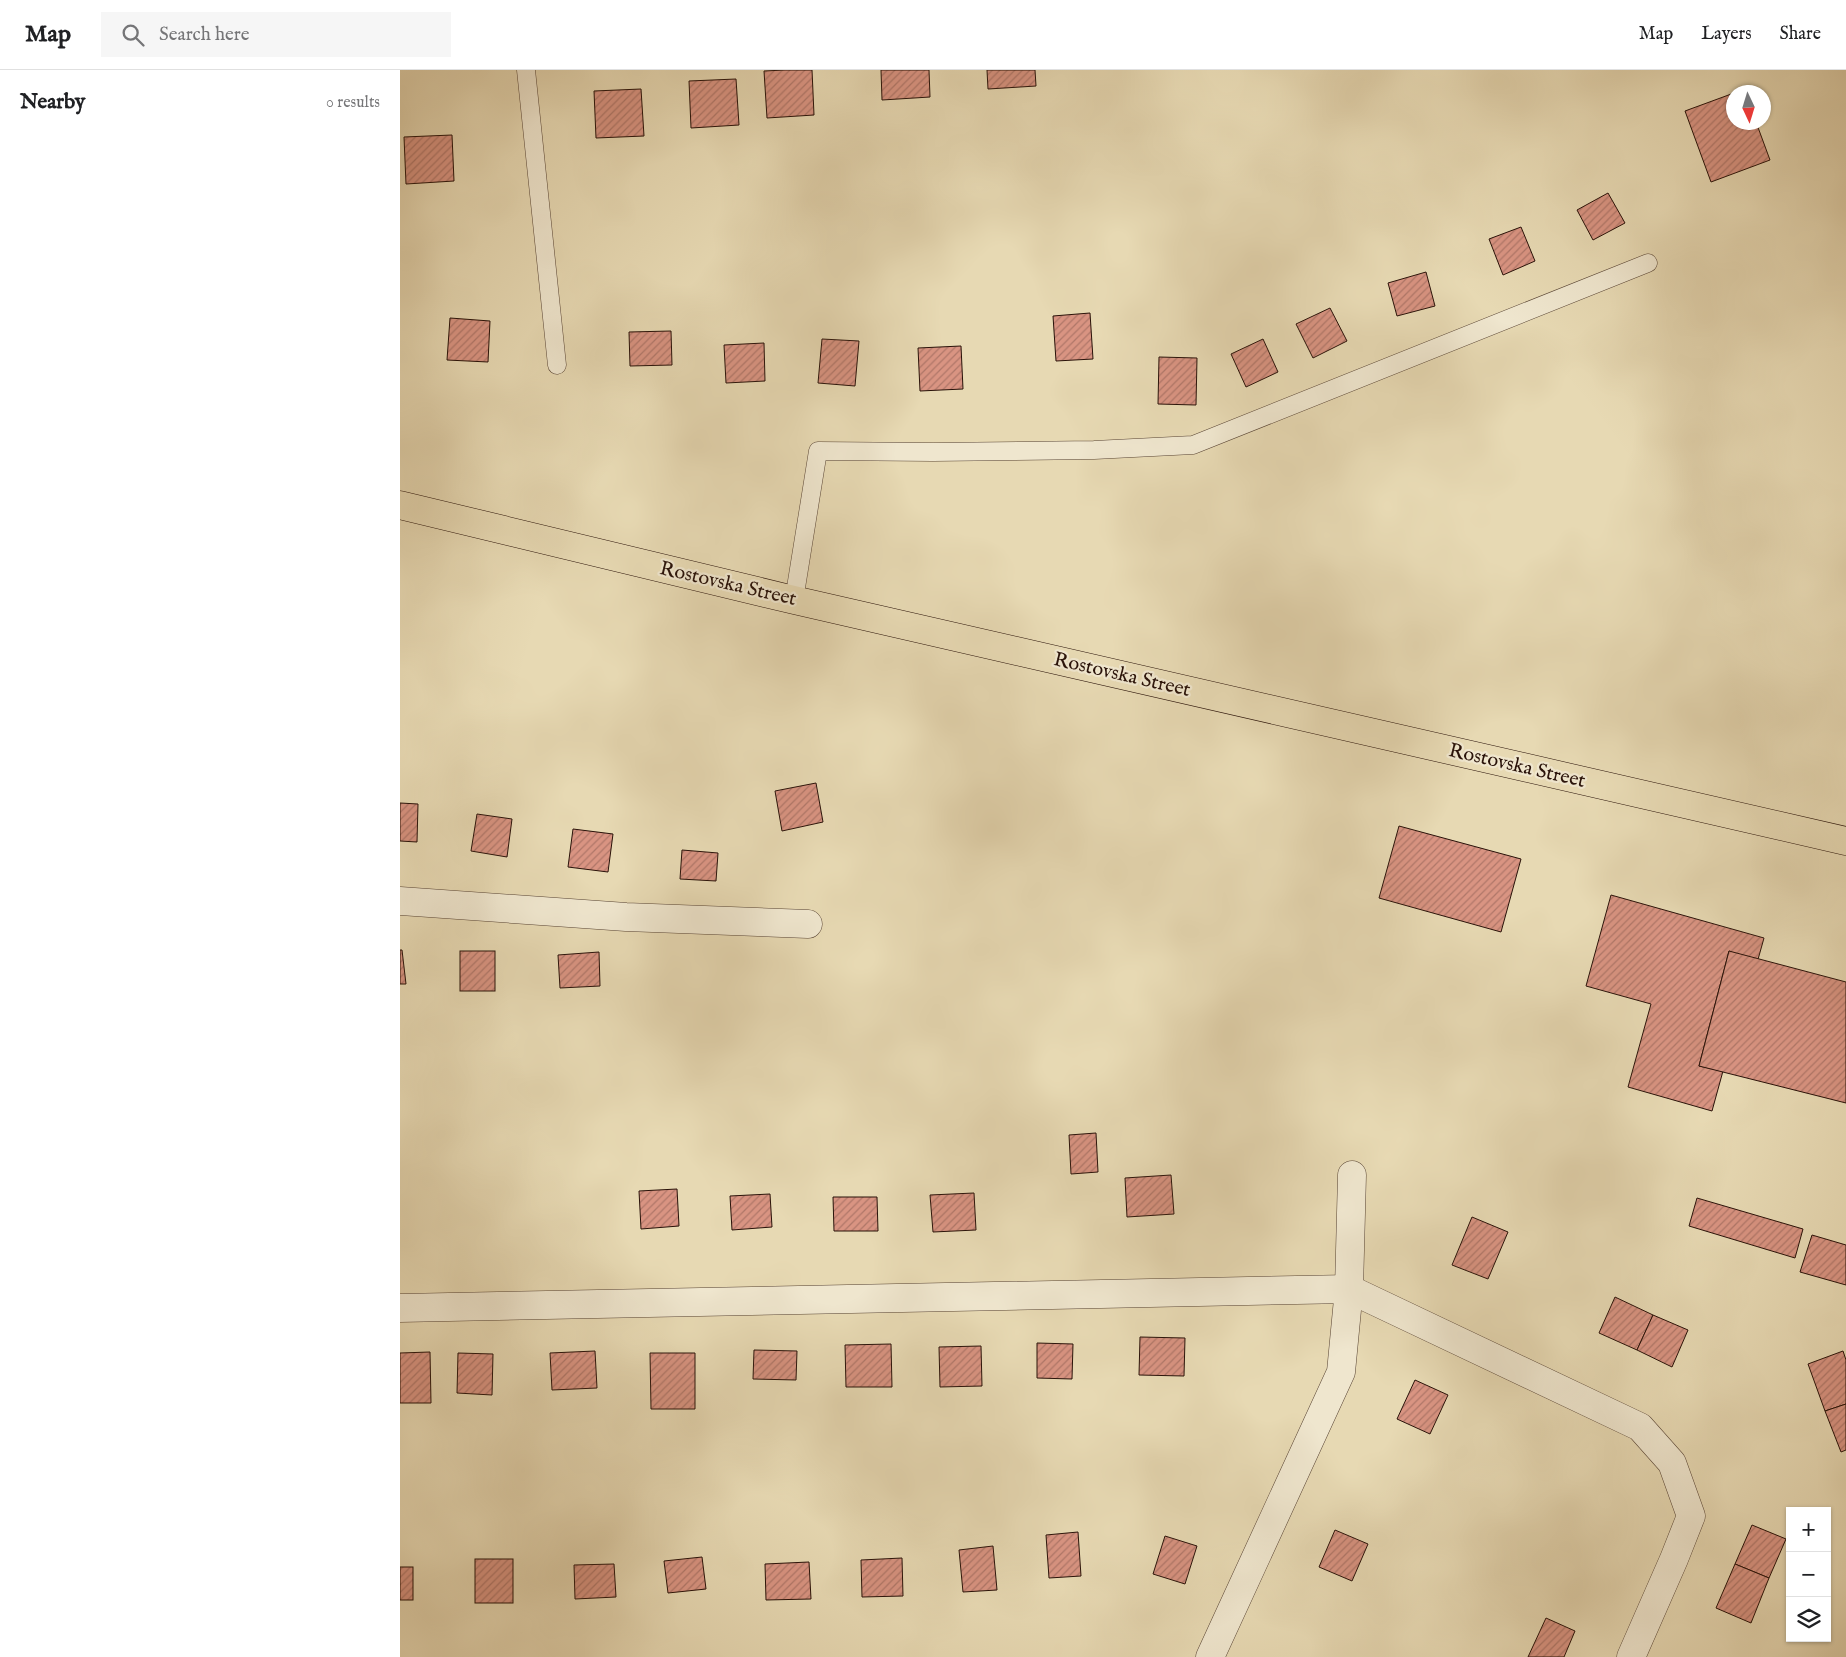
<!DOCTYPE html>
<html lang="en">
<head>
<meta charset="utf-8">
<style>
	body { margin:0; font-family:"IM FELL English",serif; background:#f6f6f6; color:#202124 }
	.controls { position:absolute; right:15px; bottom:15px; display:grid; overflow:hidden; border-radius:0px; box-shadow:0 1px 4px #0004 }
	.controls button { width:45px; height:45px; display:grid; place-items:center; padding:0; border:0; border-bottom:1px solid #e0e0e0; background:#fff; color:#202124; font:25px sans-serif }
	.compass { position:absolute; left:1326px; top:15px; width:45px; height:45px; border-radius:50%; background:#fff; box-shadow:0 1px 4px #0004; rotate:176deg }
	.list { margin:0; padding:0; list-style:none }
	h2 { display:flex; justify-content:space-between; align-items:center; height:65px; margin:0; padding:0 20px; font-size:21px }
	h2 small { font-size:16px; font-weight:400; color:#757577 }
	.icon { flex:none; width:28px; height:28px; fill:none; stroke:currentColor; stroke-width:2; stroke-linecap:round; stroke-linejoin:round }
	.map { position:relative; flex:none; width:1446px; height:1587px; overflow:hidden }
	header { display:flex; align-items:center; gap:30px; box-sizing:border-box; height:70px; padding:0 25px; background:#fff; border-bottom:1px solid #e0e0e0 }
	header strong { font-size:24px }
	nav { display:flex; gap:28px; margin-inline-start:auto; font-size:18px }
	.search { width:350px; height:45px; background:#f6f6f6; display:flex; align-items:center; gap:12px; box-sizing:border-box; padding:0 18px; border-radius:0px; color:#757577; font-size:19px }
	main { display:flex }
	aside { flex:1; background:#fff }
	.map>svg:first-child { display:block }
	.building { fill:url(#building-hatch); stroke:#291209 }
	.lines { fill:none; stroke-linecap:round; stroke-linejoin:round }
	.lane-casing { stroke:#584434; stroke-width:19 }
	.street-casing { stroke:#584434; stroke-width:29 }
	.highway-casing { stroke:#291209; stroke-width:29 }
	.lane { stroke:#efe6ce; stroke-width:18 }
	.street { stroke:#efe6ce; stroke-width:28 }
	.highway { stroke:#e7d9b3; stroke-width:28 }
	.labels { text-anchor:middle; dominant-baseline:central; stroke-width:4.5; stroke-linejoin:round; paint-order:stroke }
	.street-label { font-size:20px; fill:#291209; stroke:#efe6ce }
</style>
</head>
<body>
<header>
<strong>Map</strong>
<div class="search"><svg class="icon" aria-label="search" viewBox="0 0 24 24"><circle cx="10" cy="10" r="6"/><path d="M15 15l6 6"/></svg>Search here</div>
<nav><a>Map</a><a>Layers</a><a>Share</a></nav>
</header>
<main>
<aside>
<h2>Nearby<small>0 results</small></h2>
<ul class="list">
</ul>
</aside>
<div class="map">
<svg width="1446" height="1587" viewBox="0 0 1446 1587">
	<defs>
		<pattern id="building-hatch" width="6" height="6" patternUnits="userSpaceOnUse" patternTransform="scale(1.25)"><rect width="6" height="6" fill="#d99482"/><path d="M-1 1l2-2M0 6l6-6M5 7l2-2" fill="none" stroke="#b07769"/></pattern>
	</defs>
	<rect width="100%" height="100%" fill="#e7d9b3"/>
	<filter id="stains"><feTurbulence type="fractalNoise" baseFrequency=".004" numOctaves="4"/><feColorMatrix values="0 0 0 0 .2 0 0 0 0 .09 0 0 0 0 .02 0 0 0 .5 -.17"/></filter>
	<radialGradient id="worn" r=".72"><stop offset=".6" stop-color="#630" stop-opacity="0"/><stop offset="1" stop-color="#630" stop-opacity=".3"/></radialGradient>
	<g class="building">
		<path d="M385 0H412L414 45 367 48 364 1Z"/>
		<path d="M481 0H529L530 27 482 30Z"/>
		<path d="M587 0H635L636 16 588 19Z"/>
		<path d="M336 9 339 55 291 58 289 11Z"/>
		<path d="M241 19 244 66 196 68 194 21Z"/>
		<path d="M1334 23V52H1356L1370 90 1311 112 1285 41Z"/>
		<path d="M52 65 54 111 6 114 4 67Z"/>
		<path d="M1208 123 1225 153 1193 170 1177 140Z"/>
		<path d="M1121 157 1135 191 1103 205 1089 169Z"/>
		<path d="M1026 202 1035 236 997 246 988 213Z"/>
		<path d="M930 238 947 271 913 288 896 254Z"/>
		<path d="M690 243 693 289 656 291 653 246Z"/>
		<path d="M50 248 90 251 88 292 47 290Z"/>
		<path d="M271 261 272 295 230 296 229 262Z"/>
		<path d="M422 269 459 271 455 316 418 313Z"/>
		<path d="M863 269 878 302 846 317 831 284Z"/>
		<path d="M364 273 365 311 326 313 324 275Z"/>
		<path d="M561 276 563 319 520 321 518 278Z"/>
		<path d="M759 287 797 288 796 335 758 334Z"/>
		<path d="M416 713 423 752 382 761 375 721Z"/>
		<path d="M0 733 18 734 17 772 0 771Z"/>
		<path d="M77 744 112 749 107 787 71 781Z"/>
		<path d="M999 756 1121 789 1101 862 979 828Z"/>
		<path d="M173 759 213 764 208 802 168 797Z"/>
		<path d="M282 780 318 783 316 811 280 809Z"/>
		<path d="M1211 825 1364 868 1357 893 1329 881 1299 996 1323 1001 1312 1041 1228 1017 1251 934 1186 916Z"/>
		<path d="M0 880H2L6 914H0Z"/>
		<rect x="60" y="881" width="35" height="40"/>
		<path d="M1329 881 1446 912V1033L1299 996Z"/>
		<path d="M199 882 200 916 160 918 158 885Z"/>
		<path d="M696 1063 698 1102 671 1104 669 1065Z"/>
		<path d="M771 1105 774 1144 727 1147 725 1108Z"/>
		<path d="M277 1119 279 1156 241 1159 239 1121Z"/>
		<path d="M574 1123 576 1160 533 1162 530 1125Z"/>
		<path d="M370 1124 372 1157 332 1160 330 1126Z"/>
		<path d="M433 1127H477L478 1161H434Z"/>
		<path d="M1297 1128 1403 1159 1395 1188 1289 1156Z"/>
		<path d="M1072 1147 1108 1162 1088 1209 1052 1195Z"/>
		<path d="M1412 1165 1446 1175V1215L1400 1202Z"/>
		<path d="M1215 1227 1253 1245 1237 1280 1199 1263Z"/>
		<path d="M1253 1245 1288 1260 1272 1297 1237 1280Z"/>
		<path d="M740 1267 785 1268 784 1306 739 1305Z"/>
		<path d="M637 1273 673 1274 672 1309 637 1308Z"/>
		<path d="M491 1274 492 1317H446L445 1275Z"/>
		<path d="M581 1276 582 1316 540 1317 539 1277Z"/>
		<path d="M354 1280 397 1281 396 1310 353 1309Z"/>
		<path d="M195 1281 197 1318 152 1320 150 1283Z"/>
		<path d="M1443 1281 1446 1290V1334L1425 1341 1408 1294Z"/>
		<path d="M30 1282 31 1333H0V1283Z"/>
		<path d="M58 1283 93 1284 92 1325 57 1323Z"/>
		<path d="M250 1283H295V1339H251Z"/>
		<path d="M1015 1310 1048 1325 1030 1364 997 1349Z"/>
		<path d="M1446 1334V1380L1441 1382 1425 1341Z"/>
		<path d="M1352 1455 1386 1469 1369 1508 1335 1494Z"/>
		<path d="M935 1460 968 1474 952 1511 919 1497Z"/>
		<path d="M678 1462 681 1506 649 1508 646 1465Z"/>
		<path d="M765 1466 797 1476 785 1514 753 1504Z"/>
		<path d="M593 1476 597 1520 563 1522 559 1480Z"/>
		<path d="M302 1487 306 1519 268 1523 264 1491Z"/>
		<path d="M502 1488 503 1526 462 1527 461 1490Z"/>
		<rect x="75" y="1489" width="38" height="44"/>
		<path d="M409 1492 411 1529 366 1530 365 1494Z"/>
		<path d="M214 1494 216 1527 175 1529 174 1495Z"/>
		<path d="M1335 1494 1369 1508 1351 1553 1316 1538Z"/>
		<rect x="0" y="1497" width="13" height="33"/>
		<path d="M1146 1548 1175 1561 1164 1587H1128Z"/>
	</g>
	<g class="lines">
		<g class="lane-casing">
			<g id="lane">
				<path d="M126 0 157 295"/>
				<path d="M394 530 418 381 533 382 694 380 793 375 1248 193"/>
			</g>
		</g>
		<g class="street-casing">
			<g id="street">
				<path d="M0 831 226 847 408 854"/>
				<path d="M0 1238 949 1219 1240 1357 1272 1393 1291 1446 1274 1489 1231 1587"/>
				<path d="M810 1587 941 1302 949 1219 952 1105"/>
			</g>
		</g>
		<g class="highway-casing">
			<path id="highway" d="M0 435 394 530 1446 771"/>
		</g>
		<use href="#lane" class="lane"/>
		<use href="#street" class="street"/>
		<use href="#highway" class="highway"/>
	</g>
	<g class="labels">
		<g class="street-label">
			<text transform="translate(328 514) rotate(13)">Rostovska Street</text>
			<text transform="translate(722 605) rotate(13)">Rostovska Street</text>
			<text transform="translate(1117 696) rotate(13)">Rostovska Street</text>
		</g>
	</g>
	<rect width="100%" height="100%" filter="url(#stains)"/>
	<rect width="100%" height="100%" fill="url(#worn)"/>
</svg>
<div class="controls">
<button>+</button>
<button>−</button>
<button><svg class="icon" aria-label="layers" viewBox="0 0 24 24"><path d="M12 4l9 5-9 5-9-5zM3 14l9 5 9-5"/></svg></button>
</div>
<svg class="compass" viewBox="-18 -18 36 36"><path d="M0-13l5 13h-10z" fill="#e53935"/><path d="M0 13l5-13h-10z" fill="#757577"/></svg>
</div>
</main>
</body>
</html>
